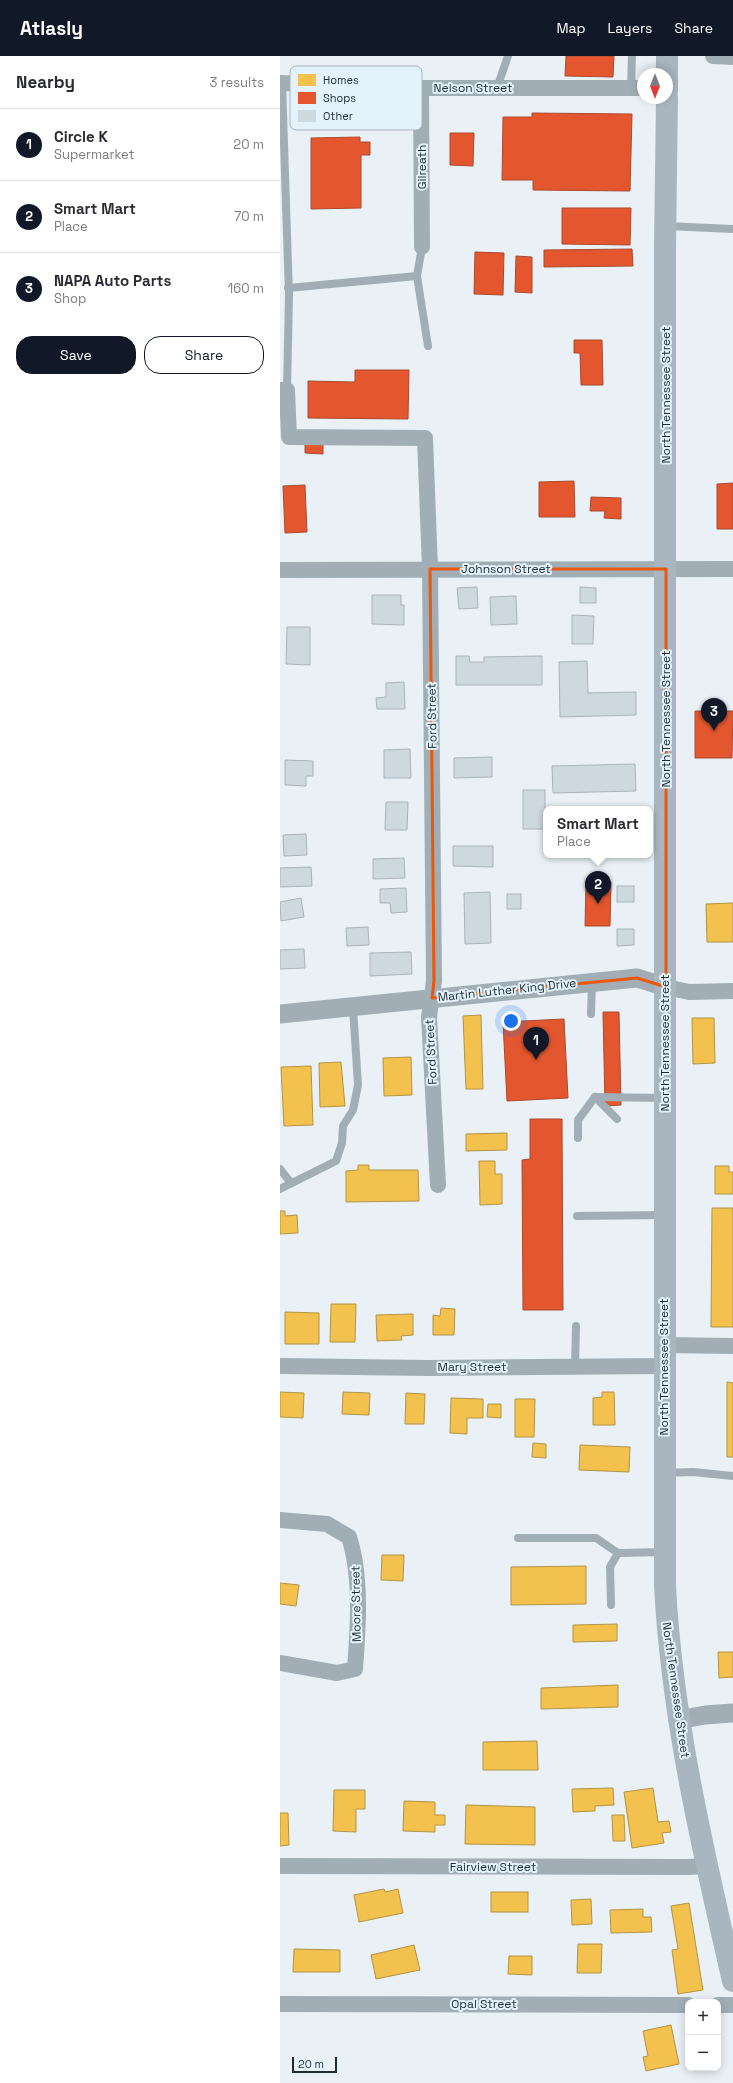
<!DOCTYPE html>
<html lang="en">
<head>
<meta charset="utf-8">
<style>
	body { margin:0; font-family:"Space Grotesk",sans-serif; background:#f2f2f3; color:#2b2b33 }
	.controls { position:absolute; right:12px; bottom:12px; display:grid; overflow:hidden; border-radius:8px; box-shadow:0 2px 10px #0003 }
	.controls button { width:36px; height:36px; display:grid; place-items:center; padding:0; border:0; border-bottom:1px solid #e1e1e2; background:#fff; color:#2b2b33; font:20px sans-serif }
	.compass { position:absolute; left:357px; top:12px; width:36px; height:36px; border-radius:50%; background:#fff; box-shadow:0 2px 10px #0003; rotate:180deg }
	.scale { position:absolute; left:12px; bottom:10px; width:45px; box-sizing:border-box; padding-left:4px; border:2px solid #1d2b33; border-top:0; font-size:11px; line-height:14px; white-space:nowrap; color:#1d2b33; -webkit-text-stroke:3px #e4f2fb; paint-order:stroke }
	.you { position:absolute; left:231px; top:965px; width:14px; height:14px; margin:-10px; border:3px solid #fff; border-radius:50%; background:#1a73e8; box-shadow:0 0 0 6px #1a73e833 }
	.badge { display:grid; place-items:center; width:26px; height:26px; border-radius:50%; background:#111827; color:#fff; font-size:13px; font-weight:700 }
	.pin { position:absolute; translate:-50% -33px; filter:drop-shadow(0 1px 2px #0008) }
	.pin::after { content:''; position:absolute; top:21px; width:14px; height:12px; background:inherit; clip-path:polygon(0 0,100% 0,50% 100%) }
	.popup { position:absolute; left:263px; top:750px; width:110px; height:52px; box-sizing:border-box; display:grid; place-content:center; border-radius:8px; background:#fff; filter:drop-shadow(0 1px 3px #0005); font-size:13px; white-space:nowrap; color:#7c7c81 }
	.popup b { font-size:15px; color:#2b2b33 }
	.popup::after { content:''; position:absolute; left:50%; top:100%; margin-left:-8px; border:8px solid transparent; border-top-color:#fff }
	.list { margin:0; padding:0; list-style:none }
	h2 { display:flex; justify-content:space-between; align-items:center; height:52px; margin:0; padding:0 16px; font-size:17px }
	h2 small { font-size:13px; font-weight:400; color:#7c7c81 }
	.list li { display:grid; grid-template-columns:26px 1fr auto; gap:12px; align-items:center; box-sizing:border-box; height:72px; padding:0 16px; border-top:1px solid #e1e1e2 }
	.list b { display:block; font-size:15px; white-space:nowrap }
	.list p { margin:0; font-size:13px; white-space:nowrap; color:#7c7c81 }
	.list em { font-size:13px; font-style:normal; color:#7c7c81 }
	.actions { display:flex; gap:8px; padding:12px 16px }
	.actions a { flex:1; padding:9px 0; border:1px solid #111827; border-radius:16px; text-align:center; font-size:14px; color:#111827 }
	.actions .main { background:#111827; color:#fff }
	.map { position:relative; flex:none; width:453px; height:2027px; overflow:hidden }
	header { display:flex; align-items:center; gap:24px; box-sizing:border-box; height:56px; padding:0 20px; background:#111827; color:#fff }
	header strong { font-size:19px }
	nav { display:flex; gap:22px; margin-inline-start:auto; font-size:14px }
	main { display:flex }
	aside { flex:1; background:#fff }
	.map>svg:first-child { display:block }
	.homes { fill:#f2c14e; stroke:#b29446 }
	.shops { fill:#e4572e; stroke:#a84a30 }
	.building { fill:#ced8df; stroke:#aab3ba }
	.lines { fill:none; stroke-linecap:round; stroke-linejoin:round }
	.service { stroke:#a1aeb6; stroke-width:8 }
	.minor { stroke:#a1aeb6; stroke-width:16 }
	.tertiary { stroke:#a1aeb6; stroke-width:19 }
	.secondary { stroke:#a9b6bf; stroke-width:22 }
	.marked { fill:none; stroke:#e8590c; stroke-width:3; stroke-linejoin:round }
	.labels { text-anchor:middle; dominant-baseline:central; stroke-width:4; stroke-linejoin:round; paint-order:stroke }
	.street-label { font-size:12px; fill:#1d2b33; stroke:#e4f2fb }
	.key { fill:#e4f2fb; stroke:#a8b6bf; stroke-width:1 }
	.key-label { font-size:11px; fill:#1d2b33 }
</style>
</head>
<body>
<header>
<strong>Atlasly</strong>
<nav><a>Map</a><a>Layers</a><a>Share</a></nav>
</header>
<main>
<aside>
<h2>Nearby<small>3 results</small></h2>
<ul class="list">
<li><span class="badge">1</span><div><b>Circle K</b><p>Supermarket</p></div><em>20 m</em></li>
<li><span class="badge">2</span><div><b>Smart Mart</b><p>Place</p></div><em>70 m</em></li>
<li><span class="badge">3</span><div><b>NAPA Auto Parts</b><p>Shop</p></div><em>160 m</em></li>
</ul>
<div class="actions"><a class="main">Save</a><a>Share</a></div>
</aside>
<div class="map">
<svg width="453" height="2027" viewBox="0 0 453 2027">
	<rect width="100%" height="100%" fill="#e9f1f6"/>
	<g class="homes">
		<path d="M453 847V886H427L426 848Z"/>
		<path d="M201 959 203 1033H186L183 960Z"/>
		<path d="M412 962H434L435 1007 413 1008Z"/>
		<path d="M131 1001 132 1039 104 1040 103 1002Z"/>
		<path d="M61 1006 65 1050 40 1051 39 1007Z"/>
		<path d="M31 1010 33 1069 4 1070 1 1011Z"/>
		<path d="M227 1077V1094L186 1095V1078Z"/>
		<path d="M199 1105H215V1118H222V1148L200 1149Z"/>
		<path d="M78 1109H89V1114H138L139 1145 66 1146V1115L78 1114Z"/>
		<path d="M435 1110H449V1116H453V1138H435Z"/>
		<path d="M432 1152H453V1271H431Z"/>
		<path d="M0 1155H5V1160L17 1159 18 1177 0 1178Z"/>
		<path d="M51 1248H76L75 1286H50Z"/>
		<path d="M161 1252 175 1253 174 1279H153V1259L160 1260Z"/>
		<path d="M5 1256 39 1257V1288H5Z"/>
		<path d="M133 1258V1279L121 1280 122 1284 97 1285 96 1259Z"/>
		<path d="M447 1326 453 1327V1401H447Z"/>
		<path d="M0 1336 24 1337 23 1362 0 1361Z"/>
		<path d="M63 1336 90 1337 89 1359 62 1358Z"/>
		<path d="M322 1336H334L335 1369H313V1342L322 1341Z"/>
		<path d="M126 1337 145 1338 144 1368H125Z"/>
		<path d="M171 1342 203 1343V1362H187V1378L170 1377Z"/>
		<path d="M235 1343H255L254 1381H235Z"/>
		<path d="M208 1348H221V1362L207 1361Z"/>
		<path d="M253 1387 266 1388V1402L252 1401Z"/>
		<path d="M300 1389 350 1391 349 1416 299 1414Z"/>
		<path d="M102 1499H124L123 1525 101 1524Z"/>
		<path d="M306 1510V1548L231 1549V1511Z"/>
		<path d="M0 1527 19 1529 16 1550 0 1548Z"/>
		<path d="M337 1568V1585L293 1586V1569Z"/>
		<path d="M438 1596H453V1621L439 1622Z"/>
		<path d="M338 1629V1651L261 1653V1632Z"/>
		<path d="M257 1685 258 1714H203V1686Z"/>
		<path d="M333 1732 334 1749 315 1750V1755L293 1756 292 1733Z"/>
		<path d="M373 1732 378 1766 389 1765 391 1776 382 1777 384 1787 352 1792 344 1736Z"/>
		<path d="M54 1734H85V1753H76V1776L53 1775Z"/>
		<path d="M124 1745 155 1746V1759H165V1769H155V1776L123 1775Z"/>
		<path d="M186 1749 255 1751V1789L185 1788Z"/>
		<path d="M0 1757H8L9 1789 0 1790Z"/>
		<path d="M332 1759H344L345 1785H333Z"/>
		<path d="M104 1833 105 1836 118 1833 123 1857 79 1866 74 1839Z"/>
		<rect x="211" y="1836" width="37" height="20"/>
		<path d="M311 1843 312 1868 292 1869 291 1844Z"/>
		<path d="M409 1847 423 1934 398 1938 392 1894 398 1893 391 1850Z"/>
		<path d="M363 1853V1861H371L372 1876 331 1877 330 1854Z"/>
		<path d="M298 1888H322L321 1917H297Z"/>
		<path d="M134 1889 140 1914 96 1923 91 1899Z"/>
		<path d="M14 1893 60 1894V1916H13Z"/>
		<path d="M229 1900H252V1919L228 1918Z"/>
		<path d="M391 1969 399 2008 366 2015 363 2001 368 2000 363 1975Z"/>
	</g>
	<g class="shops">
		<path d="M286 0H334L333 21 285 20Z"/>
		<path d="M252 57 352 58 350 135 253 134V124H222L223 61H252Z"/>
		<path d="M170 77H194L193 110 170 109Z"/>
		<path d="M80 81V86H90V99H81V152L31 153V82Z"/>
		<path d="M282 152H351L350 189 282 188Z"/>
		<path d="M352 193 353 210 264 211V194Z"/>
		<path d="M195 196 224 197 223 239 194 238Z"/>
		<path d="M236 200 252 201V237L235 236Z"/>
		<path d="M294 284H322L323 329H301L300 297H294Z"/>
		<path d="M75 314H129L128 363 28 362V325L75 326Z"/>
		<path d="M25 385 43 386V398L25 397Z"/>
		<path d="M294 425 295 461H259V426Z"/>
		<path d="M453 427V473H437V428Z"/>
		<path d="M25 429 27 476 5 477 3 430Z"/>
		<path d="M311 441 341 442V463L324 462 325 455H310Z"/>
		<path d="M415 655H453L452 702H415Z"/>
		<path d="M306 826H331L330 870H305Z"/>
		<path d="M323 956H339L341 1049 325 1050Z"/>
		<path d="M284 963 288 1042 227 1045 223 966Z"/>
		<path d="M250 1063H282L283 1254H243L242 1104 250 1103Z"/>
	</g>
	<g class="building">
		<path d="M197 531 198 552 179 553 177 532Z"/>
		<path d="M300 531 316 532V547H300Z"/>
		<path d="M92 539H121V549H124V569L92 568Z"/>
		<path d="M236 540 237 568 211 569 210 541Z"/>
		<path d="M292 559 314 560 313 588H292Z"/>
		<path d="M7 571H30V609L6 608Z"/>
		<path d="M176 600H189L190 606H204V601L262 600V629H176Z"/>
		<path d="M307 605 308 637 356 636V659L280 661 279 606Z"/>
		<path d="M124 626 125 653H97L96 642 106 641V627Z"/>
		<path d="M130 693 131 722H104V694Z"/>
		<path d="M212 701V721L174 722V702Z"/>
		<path d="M5 704 33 705V720H26V730L5 729Z"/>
		<path d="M355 708 356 735 273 737 272 710Z"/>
		<rect x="243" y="734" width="22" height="39"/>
		<path d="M106 746H128L127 774H105Z"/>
		<path d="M26 778 27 799 4 800 3 779Z"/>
		<path d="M173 790H213V811L173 810Z"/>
		<path d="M124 802 125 822 93 823V803Z"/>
		<path d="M31 811 32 830 0 831V812Z"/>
		<rect x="337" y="830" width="17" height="16"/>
		<path d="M126 832 127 856 111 857 110 847H100V833Z"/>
		<path d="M210 836 211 887 185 888 184 837Z"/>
		<rect x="227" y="838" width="14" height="15"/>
		<path d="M21 842 24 861 1 865 0 846Z"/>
		<path d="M88 871 89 889 67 890 66 872Z"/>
		<path d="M337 873H354V889L337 890Z"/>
		<path d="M24 893 25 912 0 913V894Z"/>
		<path d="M131 896 132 918 90 920V897Z"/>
	</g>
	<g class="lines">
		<g class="service">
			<path d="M2 27 9 239 7 334"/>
			<path d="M217 32 228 0"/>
			<path d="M351 32 352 0"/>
			<path d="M386 170 453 173"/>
			<path d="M142 191 137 220 148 290"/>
			<path d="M8 232 137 220"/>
			<path d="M311 958 312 926"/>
			<path d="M315 1041 384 1042"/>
			<path d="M315 1041 337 1063"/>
			<path d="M298 1082V1064L315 1041"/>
			<path d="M0 1113 11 1127"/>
			<path d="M0 1133 56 1105 62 1087 63 1070 73 1054 78 1029 73 951"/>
			<path d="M297 1160 384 1159"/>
			<path d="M295 1311 296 1270"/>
			<path d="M385 1417 413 1416 453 1420"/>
			<path d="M238 1482H316L338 1497 384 1496"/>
			<path d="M331 1549 330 1511 338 1497"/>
		</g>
		<g class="minor">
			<path d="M433 0 453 1"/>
			<path d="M0 27 141 32H363"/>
			<path d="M141 32 142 191"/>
			<path d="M0 334H7L9 381 145 382 150 513 154 925 149 961 158 1129"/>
			<path d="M0 514 453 513"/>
			<path d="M386 931 409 936 453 935"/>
			<path d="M384 1289 453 1290"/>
			<path d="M0 1310 147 1312 384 1310"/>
			<path d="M0 1464 47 1468 69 1481C82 1521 78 1572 75 1613L57 1617 0 1607"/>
			<path d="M0 1810 407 1811 427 1810"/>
			<path d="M0 1948 408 1949"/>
			<path d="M438 1949H453"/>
		</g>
		<g class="tertiary">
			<path d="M0 958 357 922 386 931"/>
			<path d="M398 1664 425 1659 453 1657"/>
		</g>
		<g class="secondary">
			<path d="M387 34V0"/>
			<path d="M387 42 385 190V1530C392 1664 423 1794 453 1925"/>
		</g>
	</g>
	<path class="marked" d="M150 513H386V931L357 922 152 942 154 925Z"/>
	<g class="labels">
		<g class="street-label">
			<text x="193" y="32">Nelson Street</text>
			<text transform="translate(142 111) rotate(-90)">Gilreath</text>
			<text transform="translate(386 339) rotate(-90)">North Tennessee Street</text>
			<text x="226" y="513">Johnson Street</text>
			<text transform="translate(152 660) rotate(-91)">Ford Street</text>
			<text transform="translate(386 663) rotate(-90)">North Tennessee Street</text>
			<text transform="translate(227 934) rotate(-6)">Martin Luther King Drive</text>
			<text transform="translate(385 987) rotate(-90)">North Tennessee Street</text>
			<text transform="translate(151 996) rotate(-93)">Ford Street</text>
			<text x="192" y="1311">Mary Street</text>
			<text transform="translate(384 1311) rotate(-90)">North Tennessee Street</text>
			<text transform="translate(76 1548) rotate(-91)">Moore Street</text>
			<text transform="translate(396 1634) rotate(82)">North Tennessee Street</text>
			<text x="213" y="1811">Fairview Street</text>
			<text x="204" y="1948">Opal Street</text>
		</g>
	</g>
	<rect x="10" y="10" width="132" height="64" rx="6" class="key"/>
	<rect x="18" y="18" width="18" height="12" fill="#f2c14e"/>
	<rect x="18" y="36" width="18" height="12" fill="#e4572e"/>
	<rect x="18" y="54" width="18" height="12" fill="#ced8df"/>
	<g class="key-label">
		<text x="43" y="28">Homes</text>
		<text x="43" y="46">Shops</text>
		<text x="43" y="64">Other</text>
	</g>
</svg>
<div class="controls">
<button>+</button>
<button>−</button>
</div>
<svg class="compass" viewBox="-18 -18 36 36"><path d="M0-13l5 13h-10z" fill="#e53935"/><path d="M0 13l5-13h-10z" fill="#7c7c81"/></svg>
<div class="scale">20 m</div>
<div class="you"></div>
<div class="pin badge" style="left:256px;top:1004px">1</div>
<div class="pin badge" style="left:318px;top:848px">2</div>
<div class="popup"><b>Smart Mart</b>Place</div>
<div class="pin badge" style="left:434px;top:675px">3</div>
</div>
</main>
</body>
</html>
